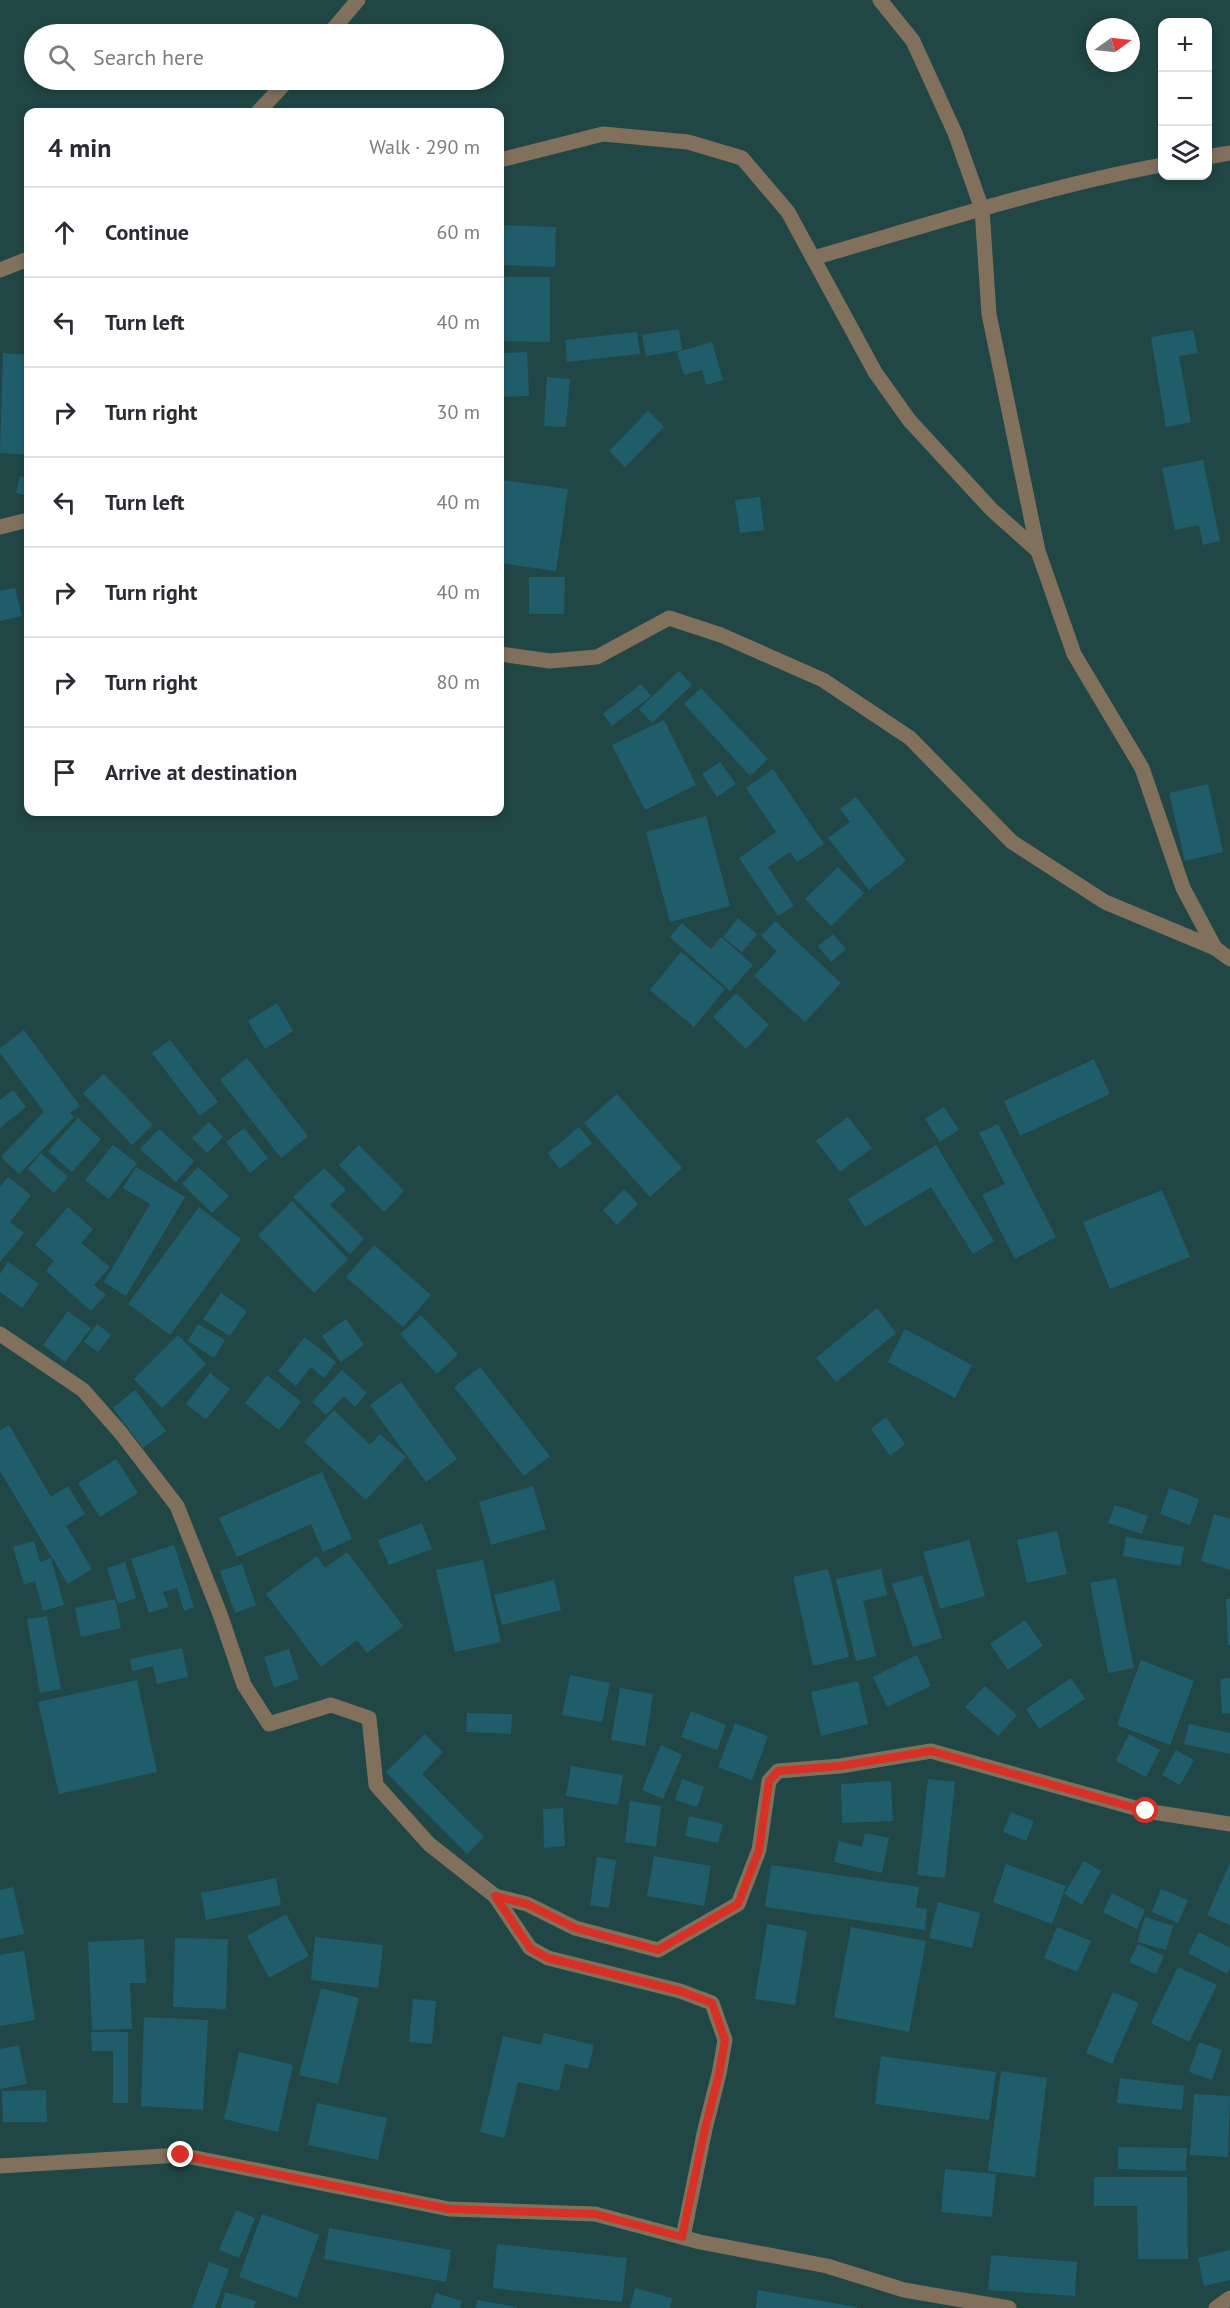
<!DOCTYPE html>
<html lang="en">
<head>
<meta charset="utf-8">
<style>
	body { margin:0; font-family:"PT Sans",sans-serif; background:#f2f2f3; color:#2b2b33 }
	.controls { position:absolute; right:18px; top:18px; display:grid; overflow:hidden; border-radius:12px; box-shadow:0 3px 9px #0003 }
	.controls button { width:54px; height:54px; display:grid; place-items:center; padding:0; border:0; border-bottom:2px solid #e1e1e2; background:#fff; color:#2b2b33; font:30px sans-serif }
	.compass { position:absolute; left:1086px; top:18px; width:54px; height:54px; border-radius:50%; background:#fff; box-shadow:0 3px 9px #0003; rotate:75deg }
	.stop { position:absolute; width:18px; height:18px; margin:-14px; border:4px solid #d93025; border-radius:50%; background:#fff }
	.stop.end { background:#d93025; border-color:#fff; box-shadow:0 2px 6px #0008 }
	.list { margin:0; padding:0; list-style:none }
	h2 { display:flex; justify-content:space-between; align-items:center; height:78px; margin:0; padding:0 24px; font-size:26px }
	h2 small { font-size:20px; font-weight:400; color:#7c7c81 }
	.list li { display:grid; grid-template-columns:39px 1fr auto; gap:18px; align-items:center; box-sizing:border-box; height:90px; padding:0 24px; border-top:2px solid #e1e1e2 }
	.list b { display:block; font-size:22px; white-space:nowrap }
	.list em { font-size:20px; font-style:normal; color:#7c7c81 }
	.icon { flex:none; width:33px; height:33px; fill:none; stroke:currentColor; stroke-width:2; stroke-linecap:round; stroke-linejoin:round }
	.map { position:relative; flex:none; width:1230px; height:2308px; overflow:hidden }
	.search { position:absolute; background:#fff; box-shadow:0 3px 9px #0003; left:24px; top:24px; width:480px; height:66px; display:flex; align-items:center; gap:15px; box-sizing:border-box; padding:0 21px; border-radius:33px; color:#7c7c81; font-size:22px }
	.panel { position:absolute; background:#fff; box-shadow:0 3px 9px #0003; left:24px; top:108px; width:480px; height:708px; border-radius:12px }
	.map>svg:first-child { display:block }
	.building { fill:#205d6b }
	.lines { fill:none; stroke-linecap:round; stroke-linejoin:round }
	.minor { stroke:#81715c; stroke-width:15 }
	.route { stroke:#d93025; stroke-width:8 }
</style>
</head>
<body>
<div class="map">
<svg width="1230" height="2308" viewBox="0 0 1230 2308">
	<rect width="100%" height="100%" fill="#204645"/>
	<g class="building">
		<path d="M500 225 556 227 555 267 500 265Z"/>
		<path d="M500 277H550V342L500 341Z"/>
		<path d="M679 329 682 350 646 356 642 335Z"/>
		<path d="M1193 330 1198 353 1179 356 1191 422 1166 427 1151 337Z"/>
		<path d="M637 332 640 354 567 362 565 340Z"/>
		<path d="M712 342 723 380 706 385 702 370 684 375 677 352Z"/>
		<path d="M527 352 529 396 500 397V353Z"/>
		<path d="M3 353 28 355V455L0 453Z"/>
		<path d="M547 377 570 379 566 427 544 426Z"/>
		<path d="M648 411 664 427 625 467 609 451Z"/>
		<path d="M1203 460 1220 541 1203 545 1199 525 1175 530 1162 468Z"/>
		<path d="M20 476 28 478V496L16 493Z"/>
		<path d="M500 480 568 489 556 571 500 563Z"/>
		<path d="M760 497 764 530 740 533 735 500Z"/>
		<path d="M529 577H565L564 614H529Z"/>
		<path d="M15 588 22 616 0 621V591Z"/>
		<path d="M679 671 692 685 652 723 639 709Z"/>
		<path d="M641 684 651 696 612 726 603 714Z"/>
		<path d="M701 688 768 759 750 776 684 704Z"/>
		<path d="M664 720 696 785 645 810 612 745Z"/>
		<path d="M720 762 736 784 717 797 702 774Z"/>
		<path d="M773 769 824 844 797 862 790 852 768 867 794 906 778 916 739 858 776 832 746 788Z"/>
		<path d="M1208 784 1223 852 1185 861 1169 793Z"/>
		<path d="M856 797 906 861 869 890 828 838 850 822 840 809Z"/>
		<path d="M706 816 730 906 670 922 646 832Z"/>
		<path d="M838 867 864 893 831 926 805 899Z"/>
		<path d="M738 918 757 934 742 952 723 937Z"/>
		<path d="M775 921 841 983 805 1022 754 976 777 951 761 936Z"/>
		<path d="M682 923 711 949 721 937 753 965 730 991 670 937Z"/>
		<path d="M833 934 846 949 831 962 818 946Z"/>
		<path d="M681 952 725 989 694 1027 650 990Z"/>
		<path d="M736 993 769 1025 746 1049 713 1017Z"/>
		<path d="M277 1003 293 1031 265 1049 248 1021Z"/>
		<path d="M24 1030 80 1106 70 1113 74 1117 19 1174 1 1157 44 1112 0 1053V1048Z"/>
		<path d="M170 1040 218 1102 200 1116 152 1053Z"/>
		<path d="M247 1058 308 1136 281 1158 220 1080Z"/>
		<path d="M1094 1059 1110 1094 1020 1136 1004 1101Z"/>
		<path d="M104 1074 153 1125 132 1145 83 1093Z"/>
		<path d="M13 1090 26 1107 0 1128V1100Z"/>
		<path d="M617 1094 682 1168 650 1197 584 1123Z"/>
		<path d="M944 1107 959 1130 940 1142 925 1119Z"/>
		<path d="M848 1117 872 1148 840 1172 816 1141Z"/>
		<path d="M78 1118 101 1139 72 1172 48 1151Z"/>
		<path d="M209 1122 223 1137 207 1153 192 1138Z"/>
		<path d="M998 1124 1056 1237 1015 1259 982 1195 1005 1184 979 1133Z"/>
		<path d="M579 1127 592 1143 560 1169 548 1153Z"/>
		<path d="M244 1128 268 1158 250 1173 226 1142Z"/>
		<path d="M159 1129 194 1161 176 1182 140 1149Z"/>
		<path d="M113 1145 137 1163 109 1199 85 1180Z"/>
		<path d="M359 1145 404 1191 384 1212 339 1165Z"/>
		<path d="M936 1145 994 1241 973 1254 931 1187 865 1227 848 1199Z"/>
		<path d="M41 1153 68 1177 54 1193 28 1169Z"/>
		<path d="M136 1167 185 1197 126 1296 104 1282 150 1204 123 1188Z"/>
		<path d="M198 1167 229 1196 212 1213 182 1184Z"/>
		<path d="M324 1168 346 1190 330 1205 364 1239 350 1254 293 1197Z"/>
		<path d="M8 1177 31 1195 10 1222 24 1233 0 1262V1187Z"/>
		<path d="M624 1189 638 1204 617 1225 603 1210Z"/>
		<path d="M1162 1190 1190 1257 1110 1289 1083 1222Z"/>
		<path d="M292 1201 348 1259 314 1293 258 1235Z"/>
		<path d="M68 1207 93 1229 81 1243 110 1267 94 1285 106 1295 91 1311 46 1271 54 1261 35 1245Z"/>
		<path d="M199 1207 241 1239 170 1335 128 1304Z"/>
		<path d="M374 1245 431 1295 403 1327 346 1277Z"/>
		<path d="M8 1262 39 1284 22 1308 0 1292V1274Z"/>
		<path d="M221 1293 247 1311 230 1336 203 1319Z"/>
		<path d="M877 1308 896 1333 836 1382 816 1358Z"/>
		<path d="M68 1311 91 1328 65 1362 43 1345Z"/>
		<path d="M421 1315 458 1354 437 1374 400 1334Z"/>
		<path d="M346 1319 364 1345 341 1362 322 1336Z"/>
		<path d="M97 1324 111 1335 98 1352 84 1342Z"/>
		<path d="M198 1324 225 1340 214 1358 188 1341Z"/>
		<path d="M905 1329 972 1365 955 1398 888 1362Z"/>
		<path d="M178 1335 206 1364 162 1408 134 1379Z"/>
		<path d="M305 1337 336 1362 324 1378 311 1367 296 1386 278 1371Z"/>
		<path d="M480 1367 550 1456 524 1476 454 1387Z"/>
		<path d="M342 1370 367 1393 355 1407 344 1396 326 1415 312 1402Z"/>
		<path d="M210 1373 230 1389 206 1419 186 1404Z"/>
		<path d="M267 1375 301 1402 279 1430 245 1403Z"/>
		<path d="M401 1382 457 1459 426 1482 370 1405Z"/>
		<path d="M135 1390 166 1431 143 1448 113 1408Z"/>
		<path d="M334 1410 370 1445 380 1434 406 1457 366 1500 304 1442Z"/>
		<path d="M886 1417 905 1444 890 1456 871 1429Z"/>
		<path d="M9 1425 51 1497 68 1486 85 1514 66 1526 92 1569 68 1584 0 1471V1430Z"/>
		<path d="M116 1459 138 1493 100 1517 78 1483Z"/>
		<path d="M322 1472 352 1539 323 1552 311 1524 237 1557 219 1518Z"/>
		<path d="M533 1486 546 1529 491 1545 479 1502Z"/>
		<path d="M1169 1488 1199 1499 1190 1525 1160 1514Z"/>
		<path d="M1115 1505 1148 1516 1142 1534 1108 1523Z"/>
		<path d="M1214 1514 1230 1519V1570L1201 1561Z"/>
		<path d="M422 1523 432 1549 389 1565 378 1540Z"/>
		<path d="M1057 1531 1067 1574 1027 1583 1017 1540Z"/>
		<path d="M1126 1537 1184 1547 1181 1566 1123 1556Z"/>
		<path d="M969 1540 985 1596 940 1609 923 1552Z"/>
		<path d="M34 1541 40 1562 51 1558 64 1605 43 1611 35 1581 24 1585 13 1547Z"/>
		<path d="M174 1545 194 1607 184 1611 177 1588 163 1592 169 1607 149 1613 131 1559Z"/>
		<path d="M347 1552 403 1626 367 1653 357 1640 321 1667 266 1594 317 1556 325 1568Z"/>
		<path d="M483 1560 501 1642 455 1652 436 1570Z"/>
		<path d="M125 1562 136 1598 118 1604 107 1568Z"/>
		<path d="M242 1564 256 1605 235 1613 220 1571Z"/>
		<path d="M828 1569 849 1657 813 1666 793 1577Z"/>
		<path d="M881 1569 887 1595 863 1601 876 1656 856 1661 836 1579Z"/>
		<path d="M922 1575 942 1638 913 1647 892 1584Z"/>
		<path d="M1116 1578 1134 1668 1108 1673 1090 1583Z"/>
		<path d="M554 1580 561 1610 502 1625 494 1595Z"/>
		<path d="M115 1599 121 1628 81 1637 75 1608Z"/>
		<path d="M1226 1599H1230V1645H1228Z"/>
		<path d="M47 1616 61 1689 40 1693 27 1619Z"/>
		<path d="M1025 1620 1043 1646 1008 1670 990 1644Z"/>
		<path d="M182 1648 188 1677 157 1684 153 1666 132 1671 130 1659Z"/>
		<path d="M289 1649 299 1679 274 1688 264 1657Z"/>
		<path d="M917 1655 931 1686 887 1707 873 1677Z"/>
		<path d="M1141 1660 1194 1681 1170 1745 1117 1725Z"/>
		<path d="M570 1675 610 1683 602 1722 562 1715Z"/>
		<path d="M1071 1678 1085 1699 1039 1729 1026 1709Z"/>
		<path d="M1230 1678V1713L1222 1714 1220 1679Z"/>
		<path d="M137 1680 157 1772 59 1794 38 1702Z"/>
		<path d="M858 1681 868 1724 821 1736 811 1692Z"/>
		<path d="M985 1686 1017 1715 998 1736 965 1707Z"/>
		<path d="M620 1688 653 1694 645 1746 611 1740Z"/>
		<path d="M691 1711 726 1725 717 1750 681 1737Z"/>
		<path d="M467 1713 512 1714 511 1734 466 1732Z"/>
		<path d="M735 1723 768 1736 752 1780 718 1767Z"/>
		<path d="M1189 1724 1230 1733V1754L1184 1744Z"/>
		<path d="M425 1734 443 1752 422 1774 484 1837 467 1854 386 1772Z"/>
		<path d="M1129 1734 1160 1750 1146 1777 1116 1761Z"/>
		<path d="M661 1745 682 1755 663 1799 642 1790Z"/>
		<path d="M1176 1750 1194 1760 1180 1785 1162 1775Z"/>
		<path d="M571 1766 623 1775 618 1805 566 1796Z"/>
		<path d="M682 1779 704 1787 697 1807 675 1800Z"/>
		<path d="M928 1779 955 1782 945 1878 917 1875Z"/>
		<path d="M891 1781 893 1821 842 1823 841 1784Z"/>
		<path d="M630 1801 661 1806 656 1847 625 1842Z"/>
		<path d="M563 1808 565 1846 544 1848 543 1809Z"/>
		<path d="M1011 1812 1034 1821 1026 1841 1003 1832Z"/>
		<path d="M689 1816 723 1824 718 1843 685 1836Z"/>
		<path d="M865 1833 889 1838 882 1873 834 1862 839 1841 862 1847Z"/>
		<path d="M654 1856 711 1866 704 1906 647 1896Z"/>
		<path d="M597 1857 616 1860 609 1908 590 1905Z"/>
		<path d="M1084 1861 1101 1871 1082 1905 1064 1894Z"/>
		<path d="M1230 1863V1925L1207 1915Z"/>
		<path d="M1006 1864 1066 1886 1052 1924 993 1902Z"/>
		<path d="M771 1865 919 1887 916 1907 927 1909 925 1930 765 1907Z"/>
		<path d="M276 1878 281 1905 206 1920 201 1893Z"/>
		<path d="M13 1887 24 1934 0 1939V1890Z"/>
		<path d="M1161 1889 1188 1900 1178 1923 1152 1912Z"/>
		<path d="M1112 1893 1145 1910 1137 1929 1103 1912Z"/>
		<path d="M938 1902 980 1913 972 1948 929 1938Z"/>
		<path d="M286 1914 309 1956 269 1978 247 1936Z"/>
		<path d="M1145 1917 1173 1926 1166 1950 1137 1942Z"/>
		<path d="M767 1924 807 1931 795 2005 755 1999Z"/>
		<path d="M851 1927 926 1941 909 2032 834 2017Z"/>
		<path d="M1057 1927 1091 1941 1077 1972 1044 1958Z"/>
		<path d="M1199 1932 1230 1948V1969L1227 1974 1188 1953Z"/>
		<path d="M315 1937 383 1945 378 1988 311 1980Z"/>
		<path d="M175 1938 228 1939 226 2009 173 2007Z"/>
		<path d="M144 1939 146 1983H130L132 2029 92 2030 88 1942Z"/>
		<path d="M1138 1944 1164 1956 1156 1974 1129 1962Z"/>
		<path d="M24 1951 35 2020 0 2026V1955Z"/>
		<path d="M1178 1967 1217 1985 1189 2042 1151 2023Z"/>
		<path d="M321 1988 359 1998 338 2084 299 2075Z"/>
		<path d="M1113 1992 1139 2003 1112 2064 1086 2053Z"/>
		<path d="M413 1999 436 2001 432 2044 409 2042Z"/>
		<path d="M144 2017 208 2020 203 2110 141 2106Z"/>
		<path d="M91 2032H128V2103H113V2051H92Z"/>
		<path d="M544 2033 594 2045 588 2069 565 2064 559 2091 518 2082 504 2138 480 2132 503 2036 541 2045Z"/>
		<path d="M1199 2042 1222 2050 1212 2080 1189 2072Z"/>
		<path d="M19 2045 27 2084 0 2089V2049Z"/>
		<path d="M239 2052 293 2065 278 2132 224 2119Z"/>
		<path d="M881 2056 996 2072 989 2120 875 2104Z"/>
		<path d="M1001 2071 1047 2078 1035 2177 988 2171Z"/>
		<path d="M1120 2078 1184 2086 1182 2110 1117 2103Z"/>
		<path d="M46 2090 47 2122H3L2 2091Z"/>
		<path d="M1194 2094 1230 2096 1228 2157 1190 2155Z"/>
		<path d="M317 2103 387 2118 378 2160 308 2145Z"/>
		<path d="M1118 2147 1187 2148 1186 2171 1118 2169Z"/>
		<path d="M945 2169 996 2174 992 2217 941 2212Z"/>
		<path d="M1094 2177H1187L1188 2259H1138L1137 2206H1094Z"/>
		<path d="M236 2210 255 2218 239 2258 219 2250Z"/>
		<path d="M262 2214 319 2235 297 2298 239 2277Z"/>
		<path d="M329 2228 451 2250 446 2282 324 2259Z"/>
		<path d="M497 2244 627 2258 622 2302 493 2288Z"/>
		<path d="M1230 2250V2280L1204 2286 1198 2258Z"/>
		<path d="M991 2255 1077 2262 1075 2296 988 2290Z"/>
		<path d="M209 2262 229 2269 221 2291 215 2308H192Z"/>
		<path d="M635 2288 672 2298 670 2308H630Z"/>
		<path d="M758 2290 857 2307V2308H756Z"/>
		<path d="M225 2292 256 2301 254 2308H221Z"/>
		<path d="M436 2293 462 2301 460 2308H431Z"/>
		<path d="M477 2300 517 2307V2308H476Z"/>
	</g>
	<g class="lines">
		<g class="minor">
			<path d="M880 0 913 41 955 133 982 209 989 314 1038 551 1074 654 1142 768 1183 888 1215 948 1230 959"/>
			<path d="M329 34 358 0"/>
			<path d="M258 112 288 80"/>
			<path d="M1208 157 1230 153"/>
			<path d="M500 160 603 134 688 142 742 158 788 212 875 372 909 420 992 510 1038 551"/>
			<path d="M813 258C928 225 1044 187 1162 165"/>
			<path d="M0 270 28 259"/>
			<path d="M0 527 28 520"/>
			<path d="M500 654 550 661 597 657 669 618 721 635 823 680 910 738 1012 842 1105 902 1215 948"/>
			<path d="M0 1334 83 1390 120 1432 177 1506 220 1614 244 1685 269 1724 331 1705 369 1718 376 1785 429 1844 495 1896 530 1948 548 1958 680 1991 712 2003 725 2040 719 2074 705 2129 683 2237"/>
			<path d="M495 1896 527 1904 575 1928 658 1950 738 1904 759 1850 769 1781 778 1771 840 1766 931 1751 1146 1811 1230 1824"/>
			<path d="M0 2166 181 2155 449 2209 595 2214 700 2242 827 2266 904 2290 1009 2308"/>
			<path d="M1216 2308 1230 2298"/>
		</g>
	</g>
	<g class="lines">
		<path class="route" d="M181 2155 449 2209 595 2214 682 2237 705 2129 719 2074 725 2040 712 2003 680 1991 548 1958 530 1948 495 1896 527 1904 575 1928 658 1950 738 1904 759 1850 769 1781 778 1771 840 1766 931 1751 1146 1811"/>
	</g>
</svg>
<div class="controls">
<button>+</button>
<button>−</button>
<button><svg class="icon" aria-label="layers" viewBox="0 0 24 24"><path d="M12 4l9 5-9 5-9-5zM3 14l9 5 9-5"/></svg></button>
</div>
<svg class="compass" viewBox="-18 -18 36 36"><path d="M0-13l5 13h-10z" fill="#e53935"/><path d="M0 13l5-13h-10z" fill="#7c7c81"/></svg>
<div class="stop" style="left:1146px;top:1811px"></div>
<div class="stop end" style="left:181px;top:2155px"></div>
<div class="search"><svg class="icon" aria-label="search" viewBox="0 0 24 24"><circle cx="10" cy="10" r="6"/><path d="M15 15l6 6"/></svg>Search here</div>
<section class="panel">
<h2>4 min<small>Walk · 290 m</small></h2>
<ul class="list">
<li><svg class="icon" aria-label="ahead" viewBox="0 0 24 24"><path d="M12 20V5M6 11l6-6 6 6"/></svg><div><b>Continue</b></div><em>60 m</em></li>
<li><svg class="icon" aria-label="left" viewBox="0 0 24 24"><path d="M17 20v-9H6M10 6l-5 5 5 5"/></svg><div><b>Turn left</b></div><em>40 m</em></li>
<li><svg class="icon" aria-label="right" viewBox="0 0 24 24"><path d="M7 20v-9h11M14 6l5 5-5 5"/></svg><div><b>Turn right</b></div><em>30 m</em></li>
<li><svg class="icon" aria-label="left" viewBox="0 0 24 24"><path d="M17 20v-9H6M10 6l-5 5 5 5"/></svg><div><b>Turn left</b></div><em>40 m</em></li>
<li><svg class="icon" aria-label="right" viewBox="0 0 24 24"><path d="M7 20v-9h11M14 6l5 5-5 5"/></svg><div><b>Turn right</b></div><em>40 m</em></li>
<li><svg class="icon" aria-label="right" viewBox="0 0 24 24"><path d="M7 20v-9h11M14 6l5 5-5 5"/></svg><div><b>Turn right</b></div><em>80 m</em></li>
<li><svg class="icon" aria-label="arrive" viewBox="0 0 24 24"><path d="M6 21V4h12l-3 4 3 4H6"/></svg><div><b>Arrive at destination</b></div></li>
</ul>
</section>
</div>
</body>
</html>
